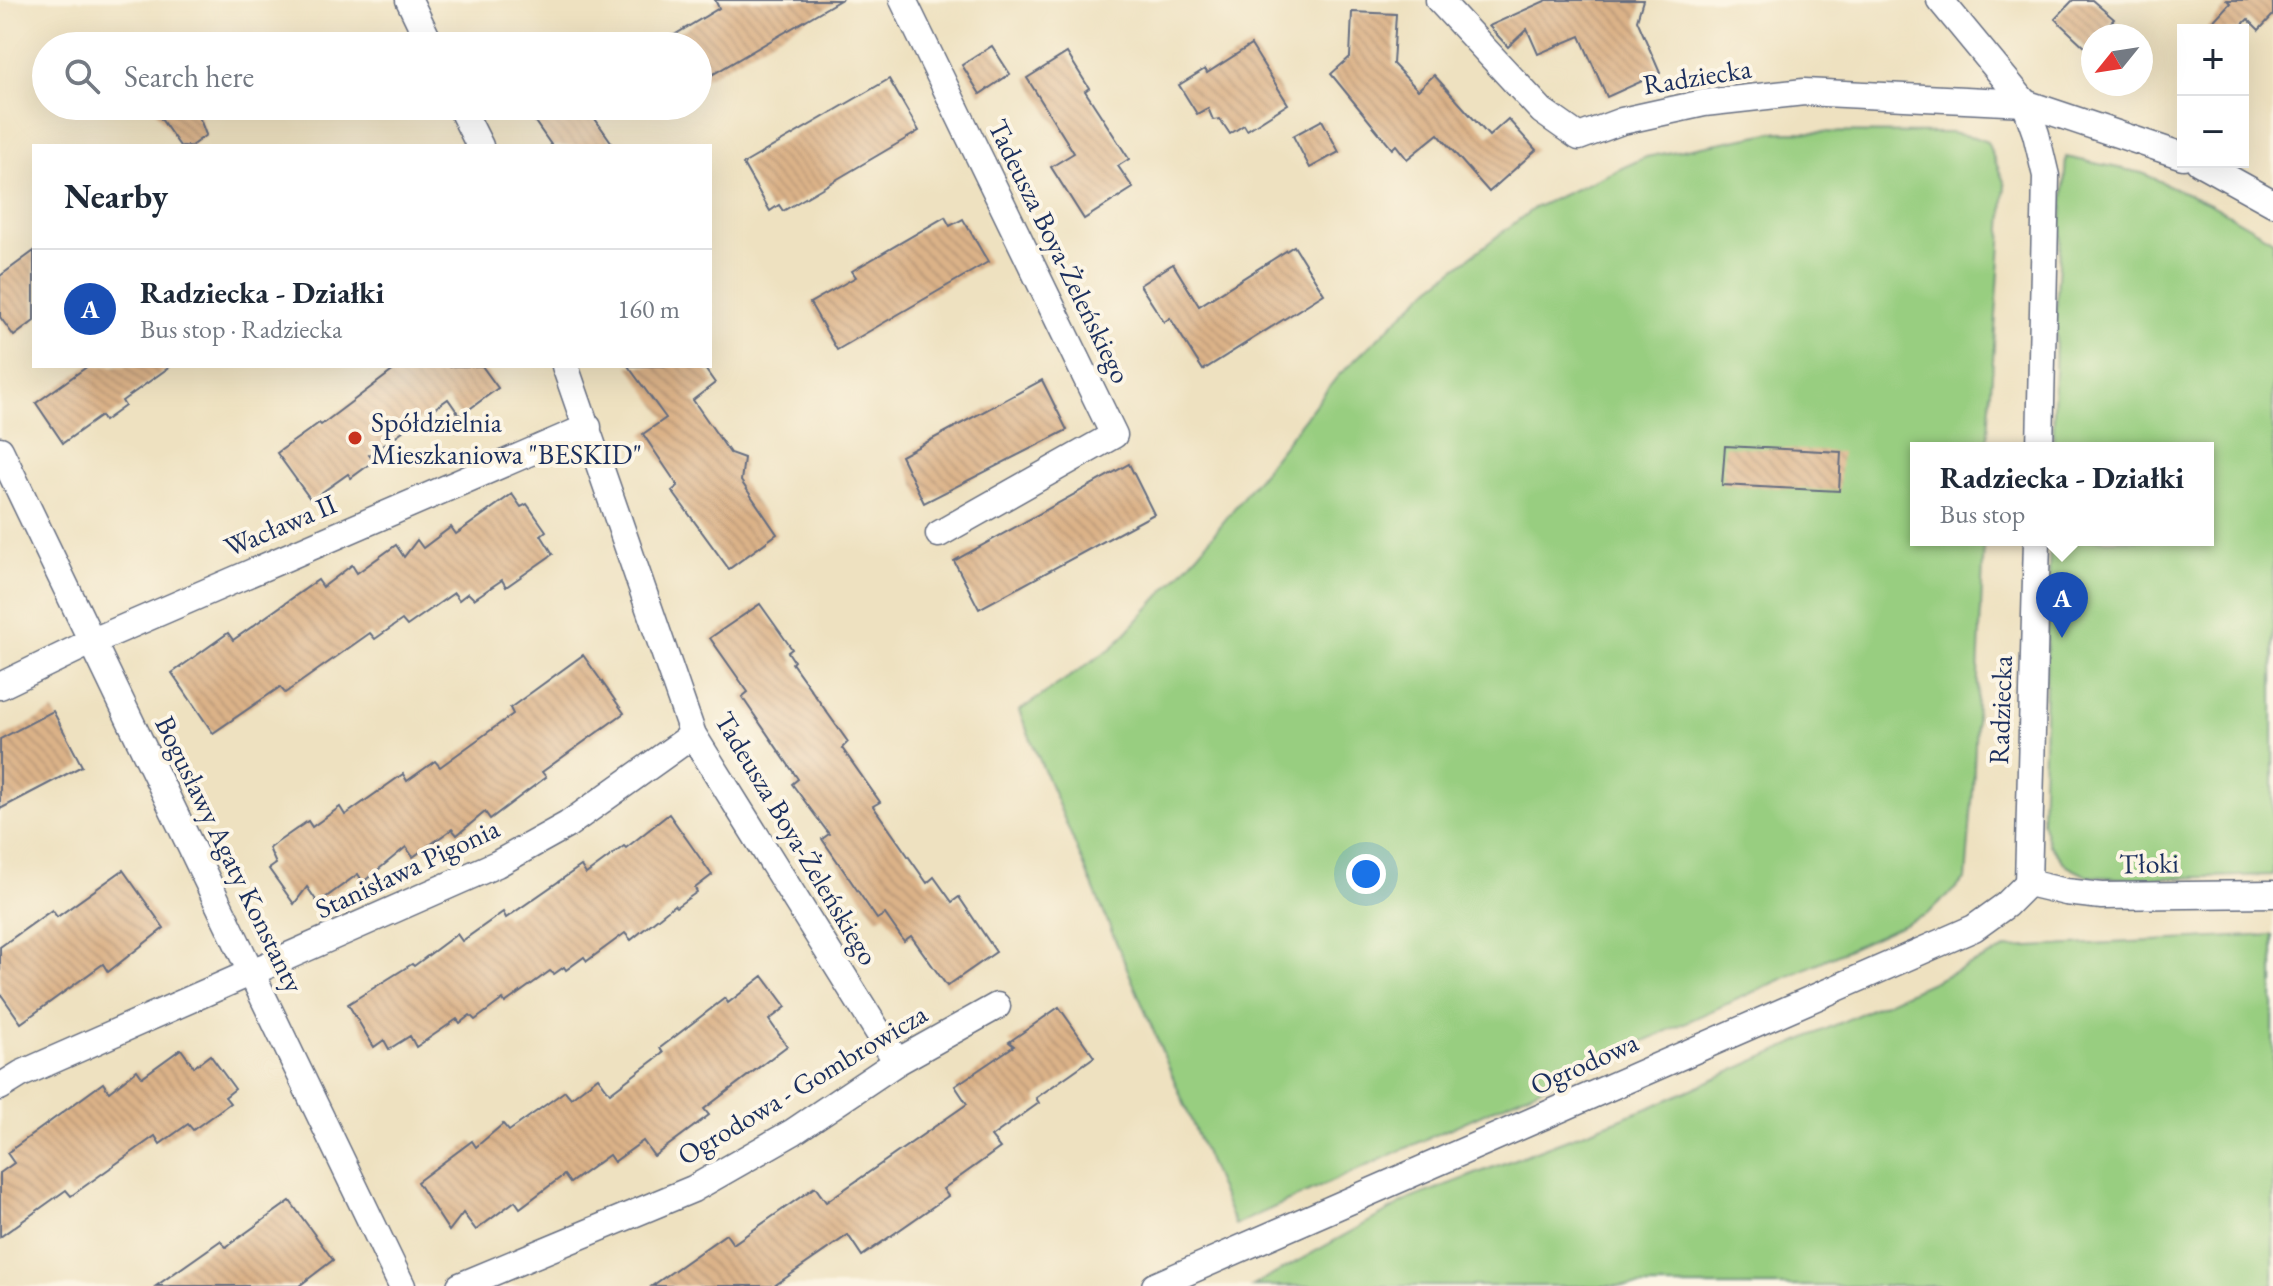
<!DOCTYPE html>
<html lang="en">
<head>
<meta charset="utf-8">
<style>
	body { margin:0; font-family:"EB Garamond",serif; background:#f2f2f3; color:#1f2937 }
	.controls { position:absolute; right:24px; top:24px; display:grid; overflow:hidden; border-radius:0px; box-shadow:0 8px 32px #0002 }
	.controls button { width:72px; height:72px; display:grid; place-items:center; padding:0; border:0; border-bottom:2px solid #e0e1e3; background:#fff; color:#1f2937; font:40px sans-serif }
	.compass { position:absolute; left:2081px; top:24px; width:72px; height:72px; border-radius:50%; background:#fff; box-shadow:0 8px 32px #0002; rotate:240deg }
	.you { position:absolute; left:1366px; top:874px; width:28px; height:28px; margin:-20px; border:6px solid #fff; border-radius:50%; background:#1a73e8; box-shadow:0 0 0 12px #1a73e833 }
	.badge { display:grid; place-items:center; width:52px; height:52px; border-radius:50%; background:#c8321e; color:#fff; font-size:26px; font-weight:700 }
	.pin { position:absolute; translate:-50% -66px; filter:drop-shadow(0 2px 4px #0008) }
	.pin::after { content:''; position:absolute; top:42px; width:28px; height:24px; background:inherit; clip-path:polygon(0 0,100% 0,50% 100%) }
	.popup { position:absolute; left:1910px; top:442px; width:304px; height:104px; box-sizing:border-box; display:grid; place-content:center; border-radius:0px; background:#fff; filter:drop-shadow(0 2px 6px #0005); font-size:26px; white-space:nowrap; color:#747a83 }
	.popup b { font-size:30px; color:#1f2937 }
	.popup::after { content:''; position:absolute; left:50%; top:100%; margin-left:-16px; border:16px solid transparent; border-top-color:#fff }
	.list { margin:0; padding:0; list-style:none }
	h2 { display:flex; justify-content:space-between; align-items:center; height:104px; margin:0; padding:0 32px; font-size:34px }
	h2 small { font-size:26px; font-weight:400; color:#747a83 }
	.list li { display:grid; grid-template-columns:52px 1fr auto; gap:24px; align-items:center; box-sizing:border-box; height:120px; padding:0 32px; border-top:2px solid #e0e1e3 }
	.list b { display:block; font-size:30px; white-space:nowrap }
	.list p { margin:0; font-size:26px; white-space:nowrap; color:#747a83 }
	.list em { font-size:26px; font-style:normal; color:#747a83 }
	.icon { flex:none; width:44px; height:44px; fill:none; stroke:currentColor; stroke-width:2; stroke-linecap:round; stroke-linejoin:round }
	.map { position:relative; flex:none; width:2273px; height:1286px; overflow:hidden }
	.search { position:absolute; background:#fff; box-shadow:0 8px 32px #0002; left:32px; top:32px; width:680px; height:88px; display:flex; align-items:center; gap:20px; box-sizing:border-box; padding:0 28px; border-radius:44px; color:#747a83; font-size:30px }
	.panel { position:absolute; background:#fff; box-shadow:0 8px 32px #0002; left:32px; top:144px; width:680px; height:224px; border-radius:0px }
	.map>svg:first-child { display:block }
	.garden { fill:#98ce80; stroke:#5a7e6f; stroke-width:2 }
	.building { fill:url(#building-back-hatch) }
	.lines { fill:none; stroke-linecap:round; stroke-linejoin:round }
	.minor-casing { stroke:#656d80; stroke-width:29 }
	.minor { stroke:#fff; stroke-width:26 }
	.poi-dot { fill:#c8321e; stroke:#fcf5e5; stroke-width:3 }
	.labels { text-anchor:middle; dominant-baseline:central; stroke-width:8; stroke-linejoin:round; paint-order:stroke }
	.street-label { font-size:28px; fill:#1b2f5e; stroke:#fcf5e5 }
	.poi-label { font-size:28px; fill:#1b2f5e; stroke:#fcf5e5; text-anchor:start }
</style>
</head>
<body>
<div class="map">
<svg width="2273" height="1286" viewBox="0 0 2273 1286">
	<defs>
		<pattern id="building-back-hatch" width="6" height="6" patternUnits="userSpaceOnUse" patternTransform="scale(2)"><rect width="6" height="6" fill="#dbb288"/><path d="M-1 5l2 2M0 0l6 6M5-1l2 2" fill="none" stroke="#bb9978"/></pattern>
	</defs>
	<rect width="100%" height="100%" fill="#fcf5e5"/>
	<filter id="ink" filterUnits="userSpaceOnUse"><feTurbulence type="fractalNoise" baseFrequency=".0125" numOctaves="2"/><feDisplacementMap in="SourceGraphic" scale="16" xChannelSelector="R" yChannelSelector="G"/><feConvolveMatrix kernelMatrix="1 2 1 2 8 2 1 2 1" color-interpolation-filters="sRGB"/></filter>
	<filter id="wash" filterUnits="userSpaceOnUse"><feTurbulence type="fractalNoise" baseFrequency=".006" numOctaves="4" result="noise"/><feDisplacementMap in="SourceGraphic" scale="32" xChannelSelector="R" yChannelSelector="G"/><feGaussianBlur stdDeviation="1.8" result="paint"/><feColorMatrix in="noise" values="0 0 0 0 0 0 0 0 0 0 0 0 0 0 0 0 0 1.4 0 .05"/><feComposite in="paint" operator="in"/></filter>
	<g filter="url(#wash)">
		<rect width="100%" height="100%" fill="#eee1c0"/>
		<g class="garden">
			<path d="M1775 132 1950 133 1974 137 1987 142 2005 184 1987 448H1916V540H1984L1973 790 1966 879 1927 914 1235 1225 1019 711 1113 647 1199 553 1337 377 1431 287 1534 208 1646 157Z"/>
			<path d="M2066 157 2142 173 2212 205 2273 240V875L2136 879 2087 876 2067 866 2049 845 2042 821 2050 540H2208V448H2053L2057 294Z"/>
			<path d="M2273 935V1286H1253L1410 1199 1651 1107 2008 948Z"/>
		</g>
		<g id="blocks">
			<g class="building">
				<path d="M715 0H840L698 83V46H656L719 8Z"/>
				<path d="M1547 0H1643L1637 20 1660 73 1607 97 1580 36 1538 54 1527 29 1508 47 1489 26Z"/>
				<path d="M2073 0H2092L2114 19 2099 36H2093V42L2087 49 2055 19Z"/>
				<path d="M2227 0H2273V15L2259 30 2248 19 2237 30H2205L2230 3Z"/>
				<path d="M1352 12 1396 14 1393 64 1418 90 1434 75 1489 136 1508 119 1536 150 1489 192 1438 134 1407 159 1396 145 1392 149 1331 74 1350 57Z"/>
				<path d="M1251 45 1288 104 1247 130 1244 125 1230 134 1220 119 1213 120 1208 108 1197 114 1179 85 1205 69 1207 73Z"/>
				<path d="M992 46 1010 74 980 94 962 65Z"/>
				<path d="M1067 53 1089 88 1085 91 1129 159 1118 166 1133 188 1084 219 1051 167 1074 153 1027 78Z"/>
				<path d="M889 79 919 131 783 211 779 205 770 211 743 164Z"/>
				<path d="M152 106H195L206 135 191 146H180Z"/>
				<path d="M524 106H586L614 146H552Z"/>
				<path d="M1322 120 1339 152 1310 168 1293 136Z"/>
				<path d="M945 217 950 226 963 219 988 262 837 350 810 303 856 277 852 271Z"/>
				<path d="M1294 246 1324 294 1203 370 1170 318 1164 322 1140 285 1173 264 1199 306Z"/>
				<path d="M34 251V321L14 336 0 317V276Z"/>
				<path d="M88 366H171L122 401 125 406 104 421 101 416 63 443 36 403Z"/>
				<path d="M399 366H482L498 388 460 416 448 399 369 455 374 461 351 478 348 474 311 500 277 453 319 423 321 425Z"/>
				<path d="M628 366H703L715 383 693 400 730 453 744 458 741 481 777 534 729 569 672 491 678 486 643 434 666 418Z"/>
				<path d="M1042 380 1067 430 924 503 901 456Z"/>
				<path d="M1725 446 1841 452 1839 491 1722 485Z"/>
				<path d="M1129 464 1154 514 979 609 954 561Z"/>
				<path d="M512 494 521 507 527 504 546 531 541 535 553 554 506 587 502 580 474 599 468 593 459 600 454 593 407 626 402 620 375 639 370 633 285 693 280 687 213 733 172 673 228 633 233 640 318 580 323 587 352 565 357 573 396 545 404 557 417 540 423 548 451 527 456 534Z"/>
				<path d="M760 604 792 649 788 652 794 661 792 663 848 742 842 748 880 802 873 806 927 883 934 877 952 902 959 897 996 952 947 986 911 936 904 941 885 914 877 919 822 839 829 834 792 784 798 779 742 697 748 692 710 638Z"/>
				<path d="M583 655 624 713 542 772 546 777 490 819 485 812 457 835 452 829 413 857 406 847 363 882 358 874 318 903 307 887 294 904 269 869 276 864 269 848 308 821 312 827 340 807 345 815 403 774 407 781 435 761 440 767 513 714 510 708Z"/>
				<path d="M53 711 82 766 0 809V739Z"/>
				<path d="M669 814 712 875 695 888 697 892 676 907 674 905 631 940 625 933 587 961 584 957 566 970 564 967 554 974 550 971 505 1003 503 999 475 1020 470 1015 460 1023 457 1019 416 1047 410 1036 389 1049 384 1040 374 1047 348 1004 412 964 414 966 457 934 462 941 503 912 506 918 581 866 586 874 624 846 626 848Z"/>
				<path d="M123 870 164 928 108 972 103 964 21 1023 0 993V947L52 910 57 917Z"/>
				<path d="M763 976 786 1007 769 1020 787 1046 704 1109 709 1115 654 1156 643 1141 614 1162 609 1155 570 1183 564 1175 520 1208 515 1201 476 1230 463 1213 449 1231 417 1182 472 1141 476 1147 503 1124 509 1131 565 1091 571 1098 598 1077 610 1093 663 1053 660 1048 725 998 728 1003Z"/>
				<path d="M1059 1007 1094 1057 1036 1098 1039 1103 991 1137 1000 1148 943 1189 948 1196 862 1256 848 1235 774 1286H652L726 1234 733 1244 815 1187 826 1202 967 1104 955 1086 1014 1046 1009 1042Z"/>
				<path d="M181 1049 194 1067 210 1055 235 1089 225 1097 230 1103 193 1130 188 1124 160 1144 155 1136 71 1196 66 1190 0 1237V1173L14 1163 7 1153 103 1083 109 1092 137 1070 142 1077Z"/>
				<path d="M290 1201 333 1260 299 1286H156L220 1241 226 1247Z"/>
			</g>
		</g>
	</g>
	<g filter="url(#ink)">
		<use href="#blocks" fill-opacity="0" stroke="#656d80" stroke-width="2"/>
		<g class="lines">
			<g class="minor-casing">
				<g id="minor">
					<path d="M409 0 431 46"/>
					<path d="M903 0 1114 435 939 534"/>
					<path d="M1439 0 1542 111 1579 137 1622 121 1704 103 1804 92 2025 103 2183 156"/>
					<path d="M1940 0 2025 103 2036 134 2046 176 2040 448"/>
					<path d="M460 106 480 146"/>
					<path d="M2199 162 2273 203"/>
					<path d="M565 366 693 735 897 1062"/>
					<path d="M0 450 402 1286"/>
					<path d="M0 686 91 642 588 427"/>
					<path d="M2028 883 2037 540"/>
					<path d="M2028 883 2066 892 2102 896 2273 894"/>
					<path d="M0 1087 21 1074 497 864 567 825 693 735"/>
					<path d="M460 1286 693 1189 793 1132 897 1062 997 1006"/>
					<path d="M1155 1286 1974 928 2006 905 2028 883"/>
				</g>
			</g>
			<use href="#minor" class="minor"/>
		</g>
	</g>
	<circle class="poi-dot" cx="355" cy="438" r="8"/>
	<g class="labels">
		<g class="street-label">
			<text transform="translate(1697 76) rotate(-9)">Radziecka</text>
			<text transform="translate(1060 251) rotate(64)">Tadeusza Boya-Żeleńskiego</text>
			<text transform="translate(280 525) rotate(-23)">Wacława II</text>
			<text transform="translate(2000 710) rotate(-88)">Radziecka</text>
			<text transform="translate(797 838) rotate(59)">Tadeusza Boya-Żeleńskiego</text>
			<text transform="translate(230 854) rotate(64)">Bogusławy Agaty Konstanty</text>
			<text transform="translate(2149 863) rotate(-1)">Tłoki</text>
			<text transform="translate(407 868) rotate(-25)">Stanisława Pigonia</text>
			<text transform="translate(1584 1063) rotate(-24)">Ogrodowa</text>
			<text transform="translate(802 1084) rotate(-31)">Ogrodowa - Gombrowicza</text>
		</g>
		<g class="poi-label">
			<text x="371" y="422">Spółdzielnia<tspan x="371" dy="32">Mieszkaniowa "BESKID"</tspan></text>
		</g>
	</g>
</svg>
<div class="controls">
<button>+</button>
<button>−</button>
</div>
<svg class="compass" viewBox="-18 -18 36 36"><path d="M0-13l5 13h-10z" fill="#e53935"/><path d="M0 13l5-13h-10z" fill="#747a83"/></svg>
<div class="you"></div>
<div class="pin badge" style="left:2062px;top:638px;background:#1a4fb4">A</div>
<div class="popup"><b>Radziecka - Działki</b>Bus stop</div>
<div class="search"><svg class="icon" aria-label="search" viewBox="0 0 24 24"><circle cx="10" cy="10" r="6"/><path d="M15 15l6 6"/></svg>Search here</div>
<section class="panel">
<h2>Nearby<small></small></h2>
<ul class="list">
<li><span class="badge" style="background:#1a4fb4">A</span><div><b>Radziecka - Działki</b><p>Bus stop · Radziecka</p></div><em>160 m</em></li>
</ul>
</section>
</div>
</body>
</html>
